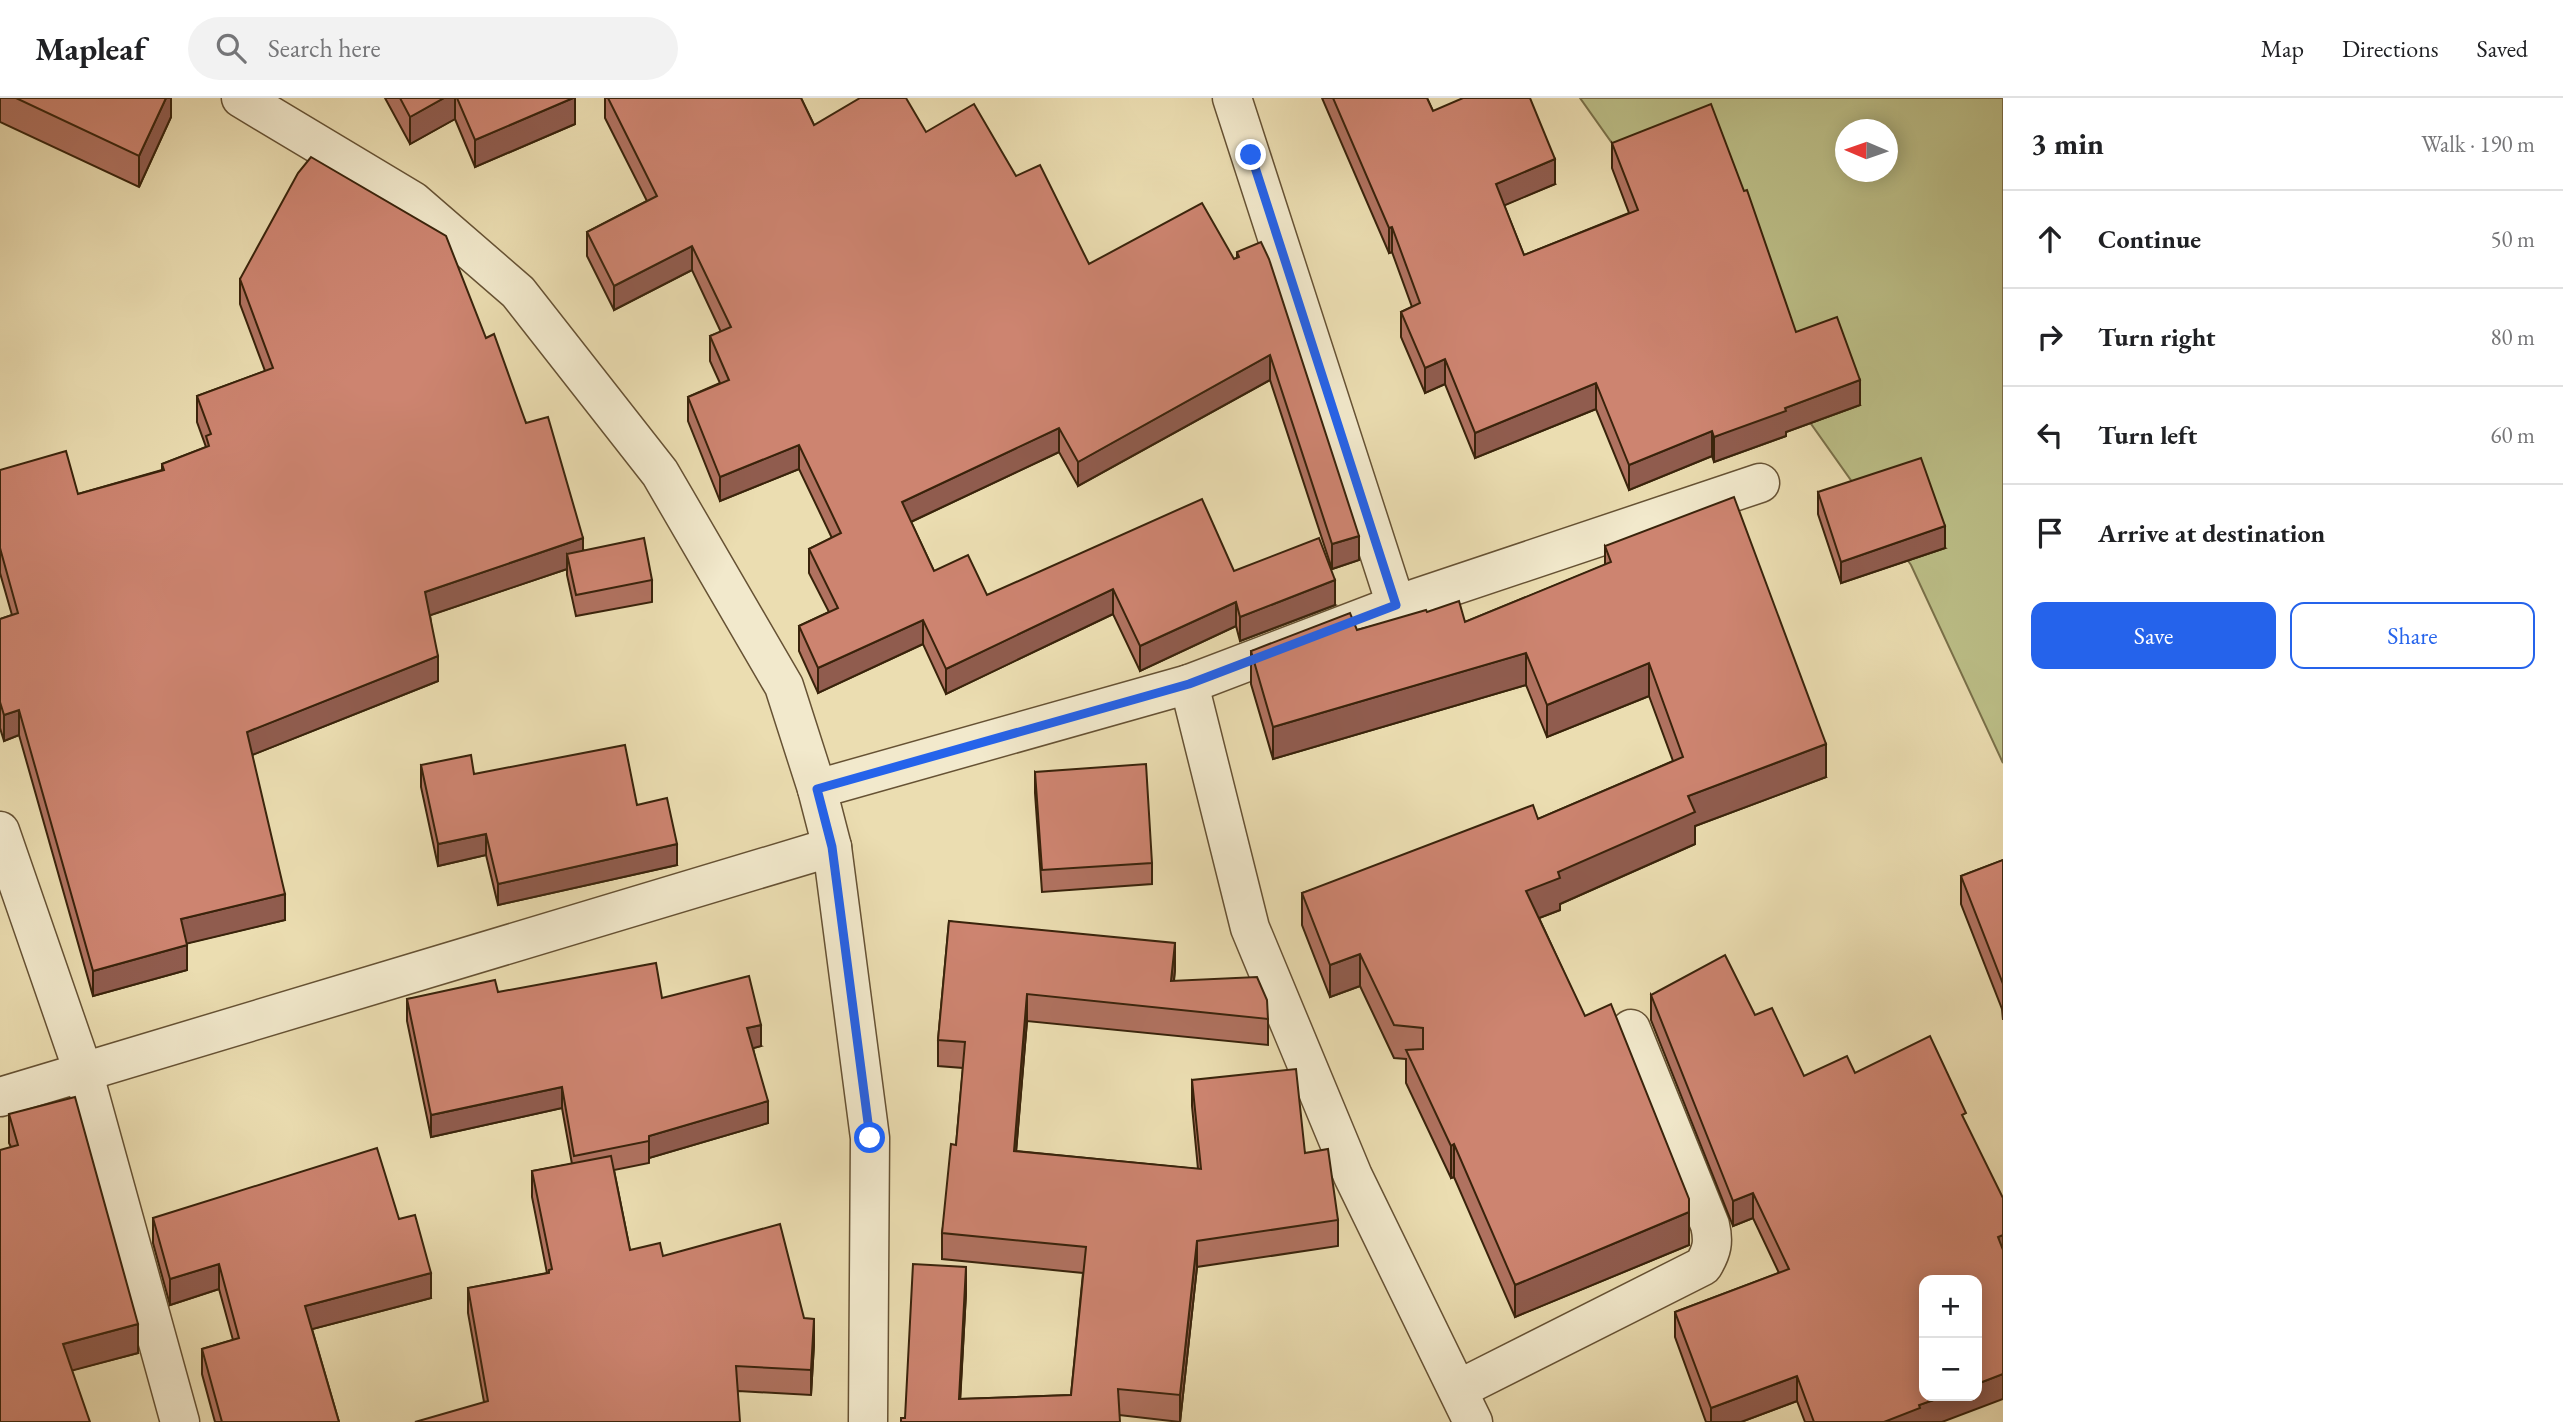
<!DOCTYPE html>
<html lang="en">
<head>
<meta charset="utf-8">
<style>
	body { margin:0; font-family:"EB Garamond",serif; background:#f2f2f2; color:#202124 }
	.controls { position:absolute; right:21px; bottom:21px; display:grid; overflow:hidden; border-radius:14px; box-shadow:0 4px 18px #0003 }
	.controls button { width:63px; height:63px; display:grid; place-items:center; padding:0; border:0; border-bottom:2px solid #e0e0e0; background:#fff; color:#202124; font:35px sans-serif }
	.compass { position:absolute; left:1835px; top:21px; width:63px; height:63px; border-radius:50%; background:#fff; box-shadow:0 4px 18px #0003; rotate:272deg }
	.stop { position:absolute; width:21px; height:21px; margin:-16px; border:5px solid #2563eb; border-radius:50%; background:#fff }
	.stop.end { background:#2563eb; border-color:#fff; box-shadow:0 2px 7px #0008 }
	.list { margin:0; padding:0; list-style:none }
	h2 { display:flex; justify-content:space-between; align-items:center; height:91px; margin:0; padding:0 28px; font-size:30px }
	h2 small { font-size:23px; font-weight:400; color:#757577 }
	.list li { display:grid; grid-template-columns:46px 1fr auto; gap:21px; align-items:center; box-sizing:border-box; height:98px; padding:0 28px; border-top:2px solid #e0e0e0 }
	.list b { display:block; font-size:26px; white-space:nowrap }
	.list em { font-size:23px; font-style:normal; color:#757577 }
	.actions { display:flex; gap:14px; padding:21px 28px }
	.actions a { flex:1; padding:16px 0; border:2px solid #2563eb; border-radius:14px; text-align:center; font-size:24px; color:#2563eb }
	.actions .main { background:#2563eb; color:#fff }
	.icon { flex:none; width:38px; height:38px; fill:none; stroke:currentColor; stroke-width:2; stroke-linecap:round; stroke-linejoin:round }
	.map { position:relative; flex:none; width:2003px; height:1324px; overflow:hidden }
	header { display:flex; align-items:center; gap:42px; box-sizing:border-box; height:98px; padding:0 35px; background:#fff; border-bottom:2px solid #e0e0e0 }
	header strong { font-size:33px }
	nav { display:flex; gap:38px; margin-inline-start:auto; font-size:24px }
	.search { width:490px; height:63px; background:#f2f2f2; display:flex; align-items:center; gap:18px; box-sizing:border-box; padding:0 24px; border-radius:38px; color:#757577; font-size:26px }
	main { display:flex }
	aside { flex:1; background:#fff }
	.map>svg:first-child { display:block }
	.green { fill:#bcbf88; stroke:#7a714a; stroke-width:2; fill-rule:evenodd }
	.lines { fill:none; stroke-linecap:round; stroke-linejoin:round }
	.minor-casing { stroke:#665234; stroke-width:41 }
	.minor { stroke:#f2e9cc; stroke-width:38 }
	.wall { fill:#b07260; stroke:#39230b; stroke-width:2 }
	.shaded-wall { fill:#905c4e; stroke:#39230b; stroke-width:2 }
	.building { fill:#cd8470; stroke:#39230b; stroke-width:2 }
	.route { stroke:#2563eb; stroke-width:9 }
</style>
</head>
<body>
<header>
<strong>Mapleaf</strong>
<div class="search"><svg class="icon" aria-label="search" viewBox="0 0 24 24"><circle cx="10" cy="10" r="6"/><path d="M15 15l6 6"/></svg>Search here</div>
<nav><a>Map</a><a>Directions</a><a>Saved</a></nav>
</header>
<main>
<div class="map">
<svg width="2003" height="1324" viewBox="0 0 2003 1324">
	<rect width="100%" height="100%" fill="#ebddb1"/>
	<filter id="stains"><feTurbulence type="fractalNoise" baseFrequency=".00286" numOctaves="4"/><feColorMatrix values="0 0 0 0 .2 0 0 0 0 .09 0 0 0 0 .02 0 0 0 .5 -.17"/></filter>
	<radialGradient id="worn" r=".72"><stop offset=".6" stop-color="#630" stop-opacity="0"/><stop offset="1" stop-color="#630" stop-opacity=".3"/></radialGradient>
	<path class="green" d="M1580 0H2003V665L1911 467ZM1846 32H1888V74H1846Z"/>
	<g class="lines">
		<g class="minor-casing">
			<g id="minor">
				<path d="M241 0 413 103 518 194 660 375 784 588 817 691 832 749 870 1040 868 1324"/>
				<path d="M1232 0 1396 507"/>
				<path d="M1189 586 1250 830 1353 1078 1473 1324"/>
				<path d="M817 691 1189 586 1396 507 1760 385"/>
				<path d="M0 733 83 973 180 1324"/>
				<path d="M0 999 832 749"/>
				<path d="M1459 1291 1703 1168C1712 1153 1714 1144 1710 1127L1631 931"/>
			</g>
		</g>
		<use href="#minor" class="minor"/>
	</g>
	<g class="wall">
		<path d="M0 0H171V19L139 89 0 24Z"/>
		<path d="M385 0H575V26L475 69 455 21 410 46Z"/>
		<path d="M605 0H801L814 27 926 34 1016 78 1089 166 1234 161 1237 160V154L1359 462 1332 471 1270 282 1078 388 1059 354 911 424 934 473 987 497 1234 473 1335 507 1240 543 1236 528 1140 573 1113 516 946 596 923 546 818 595 799 553V528L829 514 809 475V451L832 440 799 371 720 403 688 323V299L720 285 710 263V238L721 234 692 172 614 212 587 158V134L647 103 605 20Z"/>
		<path d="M1322 0H1427L1433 13 1555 86 1504 107 1524 157 1629 115 1612 70V45L1796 234 1860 307 1786 334V338L1714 364 1712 358 1629 392 1596 311 1475 360 1445 286 1425 295 1401 239V214L1412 209 1392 154 1389 155Z"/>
		<path d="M240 181 486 240 526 325 583 452 652 482V504L576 518 567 477V471L430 517 438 583 252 657 285 822 187 845V872L93 898 19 637 4 643 0 630V521L12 517 0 475V372L78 396 162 372V366L206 349 197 324V298L265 273 240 206Z"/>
		<path d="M1818 394 1945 450 1841 485 1818 416Z"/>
		<path d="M1605 448 1826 679 1695 728V746L1560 806V812L1539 820 1689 1147 1515 1219 1454 1079 1451 1080 1406 985V961L1394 960 1360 888 1330 899 1302 827V795L1538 721 1673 663 1649 598 1547 639 1526 587 1273 661 1251 586V553L1357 532 1427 514 1465 524 1605 467Z"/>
		<path d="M421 667 637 707 677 767 498 807 486 757 438 768 421 689Z"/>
		<path d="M1035 674 1152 765V786L1042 794 1035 695Z"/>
		<path d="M2003 762V922L2002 911 1961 806V778Z"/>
		<path d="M949 823 1175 871 1174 883 1268 921V947L1027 923 1016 1053 1198 1071 1192 1008V982L1305 1055 1338 1122V1148L1197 1169 1180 1324 1119 1317 905 1320 966 1195 960 1301 1071 1297 1083 1175 942 1161V1135L956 1047 963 970 938 968V942Z"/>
		<path d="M498 894 662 900 761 948 753 950 768 1025 649 1060V1065L614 1072 630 1152 663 1158 804 1220 814 1246 811 1297 738 1293 484 1304 468 1215V1190L547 1175 532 1099V1073L572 1066 562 1010 431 1039 407 923V901Z"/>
		<path d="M1651 897 1942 1324H1805L1797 1303 1741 1324H1706L1675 1239V1214L1779 1175 1753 1120 1733 1128 1651 922Z"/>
		<path d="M9 1016 138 1255 72 1272 0 1324 11 1049 9 1045Z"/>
		<path d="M153 1120 399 1121 431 1200 312 1231 339 1324H215L202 1276V1251L233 1242 219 1191 170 1207 153 1145Z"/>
	</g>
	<g class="shaded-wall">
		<path d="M166 0H171V19L139 89V58Z"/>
		<path d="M444 0H455V21L410 46V19Z"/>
		<path d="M573 0H575V26L475 69V42Z"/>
		<path d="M1555 61V86L1496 111V86Z"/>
		<path d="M1392 129V154L1389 155V130Z"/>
		<path d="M692 148V172L614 212V188Z"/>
		<path d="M1270 257V282L1078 388V364Z"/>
		<path d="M1445 261V286L1425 295V270Z"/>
		<path d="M1860 282V307L1786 334V338L1714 364V339L1785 310Z"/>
		<path d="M1596 285V311L1475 360V335Z"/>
		<path d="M1059 330V354L902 428V404Z"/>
		<path d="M1712 333V358L1629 392V367Z"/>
		<path d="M799 347V371L720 403V379Z"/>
		<path d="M1945 428V450L1841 485V464Z"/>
		<path d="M1359 438V462L1332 471V446Z"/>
		<path d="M583 440V466L567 456V471L425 519V494Z"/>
		<path d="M1335 482V507L1240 543V519Z"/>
		<path d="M1113 491V516L946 596V571Z"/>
		<path d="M1236 504V528L1140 573V548Z"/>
		<path d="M923 522V546L818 595V570Z"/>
		<path d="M1526 555V587L1273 661V629Z"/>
		<path d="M438 558V583L247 659V634Z"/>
		<path d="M1649 565V598L1547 639V607Z"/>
		<path d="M19 612V637L4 643V617Z"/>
		<path d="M1826 646V679L1695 728V746L1560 806V812L1526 825V793L1688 698Z"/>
		<path d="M486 736V757L438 768V746Z"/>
		<path d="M677 746V767L498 807V786Z"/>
		<path d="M285 796V822L181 847V821Z"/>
		<path d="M1175 845V871L1171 909V883Z"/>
		<path d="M187 847V872L93 898V873Z"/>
		<path d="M1360 856V888L1330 899V867Z"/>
		<path d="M1027 896V923L1014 1079V1053Z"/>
		<path d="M761 927V948L747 952V930Z"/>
		<path d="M562 989V1010L431 1039V1017Z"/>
		<path d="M768 1003V1025L649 1060V1038Z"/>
		<path d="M1454 1046V1079L1451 1080V1048Z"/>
		<path d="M1753 1095V1120L1733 1128V1103Z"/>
		<path d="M1689 1114V1147L1515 1219V1187Z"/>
		<path d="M2003 1137V1162L1998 1139Z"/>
		<path d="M1197 1143V1169L1180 1324V1297Z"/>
		<path d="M219 1166V1191L170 1207V1181Z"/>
		<path d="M966 1169V1195L959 1324V1301Z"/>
		<path d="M431 1175V1200L305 1233V1208Z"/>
		<path d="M814 1221V1246L811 1297V1272Z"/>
		<path d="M138 1226V1255L63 1275V1246Z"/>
		<path d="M2003 1276V1301L1942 1324H1884L1919 1307 1945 1298H1977V1286Z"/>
		<path d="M1797 1278V1303L1741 1324H1711V1310Z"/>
	</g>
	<g class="building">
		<path d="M16 0H166L139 58Z"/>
		<path d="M400 0H444L410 19Z"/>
		<path d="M457 0H573L475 42Z"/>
		<path d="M608 0H801L814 27 860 0H906L926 34 974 6 1016 78 1040 67 1089 166 1202 105 1234 161 1239 159 1237 154 1261 144 1269 161 1359 438 1332 446 1270 257 1078 364 1059 330 902 404 934 473 968 457 987 497 1202 401 1234 473 1319 440 1335 482 1240 519 1236 504 1140 548 1113 491 946 571 923 522 818 570 799 528 838 510 809 451 841 435 799 347 720 379 688 299 729 282 710 238 731 229 692 148 614 188 587 134 657 98Z"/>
		<path d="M1333 0H1427L1433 13 1463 0H1530L1555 61 1496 86 1524 157 1638 112 1612 45 1711 6 1744 93 1747 92 1796 234 1837 219 1860 282 1785 310 1786 313 1714 339 1712 333 1629 367 1596 285 1475 335 1445 261 1425 270 1401 214 1420 205 1392 129 1389 130Z"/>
		<path d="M311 59 446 138 486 240 494 236 526 325 548 319 583 440 425 494 438 558 247 634 285 796 181 821 187 847 93 873 19 612 4 617 0 604V521L18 515 0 450V372L66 353 78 396 164 372 162 366 209 348 206 338 211 336 197 298 273 270 240 181 298 75Z"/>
		<path d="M1921 360 1945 428 1841 464 1818 394Z"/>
		<path d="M1734 399 1826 646 1688 698 1695 714 1558 774 1560 780 1526 793 1585 918 1611 906 1689 1101V1114L1515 1187 1454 1046 1451 1048 1406 952 1423 951V930L1394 927 1360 856 1330 867 1302 795 1533 707 1538 721 1683 659 1649 565 1547 607 1526 555 1273 629 1251 553 1350 515 1357 532 1426 512 1427 514 1459 503 1465 524 1611 464 1605 448Z"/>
		<path d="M644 440 652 482 576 497 567 456Z"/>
		<path d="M625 647 637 707 667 700 677 746 498 786 486 736 438 746 421 667 471 657 474 676Z"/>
		<path d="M1146 666 1152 765 1042 772 1035 674Z"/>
		<path d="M2003 762V886L1961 778Z"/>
		<path d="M949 823 1175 845 1171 883 1257 879 1267 902 1268 921 1027 896 1014 1053 1201 1071 1192 982 1296 971 1305 1055 1328 1051 1338 1122 1197 1143 1180 1297 1118 1291 1120 1324H901V1320H905L913 1166 966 1169 959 1301 1071 1297 1086 1149 942 1135 951 1046 956 1047 965 944 938 942Z"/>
		<path d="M1725 857 1755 917 1772 910 1804 978 1847 958 1855 975 1930 938 1966 1015 1962 1017 2003 1100V1137L1998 1139 2003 1152V1276L1977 1286V1182H1924V1298H1945L1919 1307 1920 1310 1884 1324H1814L1797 1278 1711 1310 1675 1214 1789 1171 1753 1095 1733 1103 1651 897Z"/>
		<path d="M656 865 662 900 749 878 761 927 747 930 768 1003 649 1038V1043L574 1058 562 989 431 1017 407 901 495 882 498 894Z"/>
		<path d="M75 999 138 1226 63 1246 90 1324H0V1052L18 1047 9 1016Z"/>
		<path d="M377 1050 399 1121 415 1117 431 1175 305 1208 339 1324H222L202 1251 239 1240 219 1166 170 1181 153 1120Z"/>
		<path d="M611 1058 630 1152 660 1145 663 1158 780 1126 804 1220 814 1221 811 1272 736 1268 740 1324H415L488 1303 468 1190 549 1175V1172L552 1171 532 1073Z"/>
	</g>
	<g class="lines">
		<path class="route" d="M870 1040 832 749 817 691 1189 586 1396 507 1251 57"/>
	</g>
	<rect width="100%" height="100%" filter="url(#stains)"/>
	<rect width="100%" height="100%" fill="url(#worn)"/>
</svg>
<div class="controls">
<button>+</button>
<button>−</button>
</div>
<svg class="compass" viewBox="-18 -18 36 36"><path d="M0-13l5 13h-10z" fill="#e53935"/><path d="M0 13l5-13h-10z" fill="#757577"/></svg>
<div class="stop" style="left:870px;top:1040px"></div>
<div class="stop end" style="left:1251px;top:57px"></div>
</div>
<aside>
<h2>3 min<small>Walk · 190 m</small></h2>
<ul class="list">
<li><svg class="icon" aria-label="ahead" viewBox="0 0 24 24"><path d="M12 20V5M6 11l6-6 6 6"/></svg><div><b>Continue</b></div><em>50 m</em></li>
<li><svg class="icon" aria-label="right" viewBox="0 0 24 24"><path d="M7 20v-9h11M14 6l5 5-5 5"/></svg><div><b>Turn right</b></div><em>80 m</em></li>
<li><svg class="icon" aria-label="left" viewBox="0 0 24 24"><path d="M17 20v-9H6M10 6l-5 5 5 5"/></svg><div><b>Turn left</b></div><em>60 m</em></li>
<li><svg class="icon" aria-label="arrive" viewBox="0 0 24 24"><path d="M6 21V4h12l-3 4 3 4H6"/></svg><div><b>Arrive at destination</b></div></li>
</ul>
<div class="actions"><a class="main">Save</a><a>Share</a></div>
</aside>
</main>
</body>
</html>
